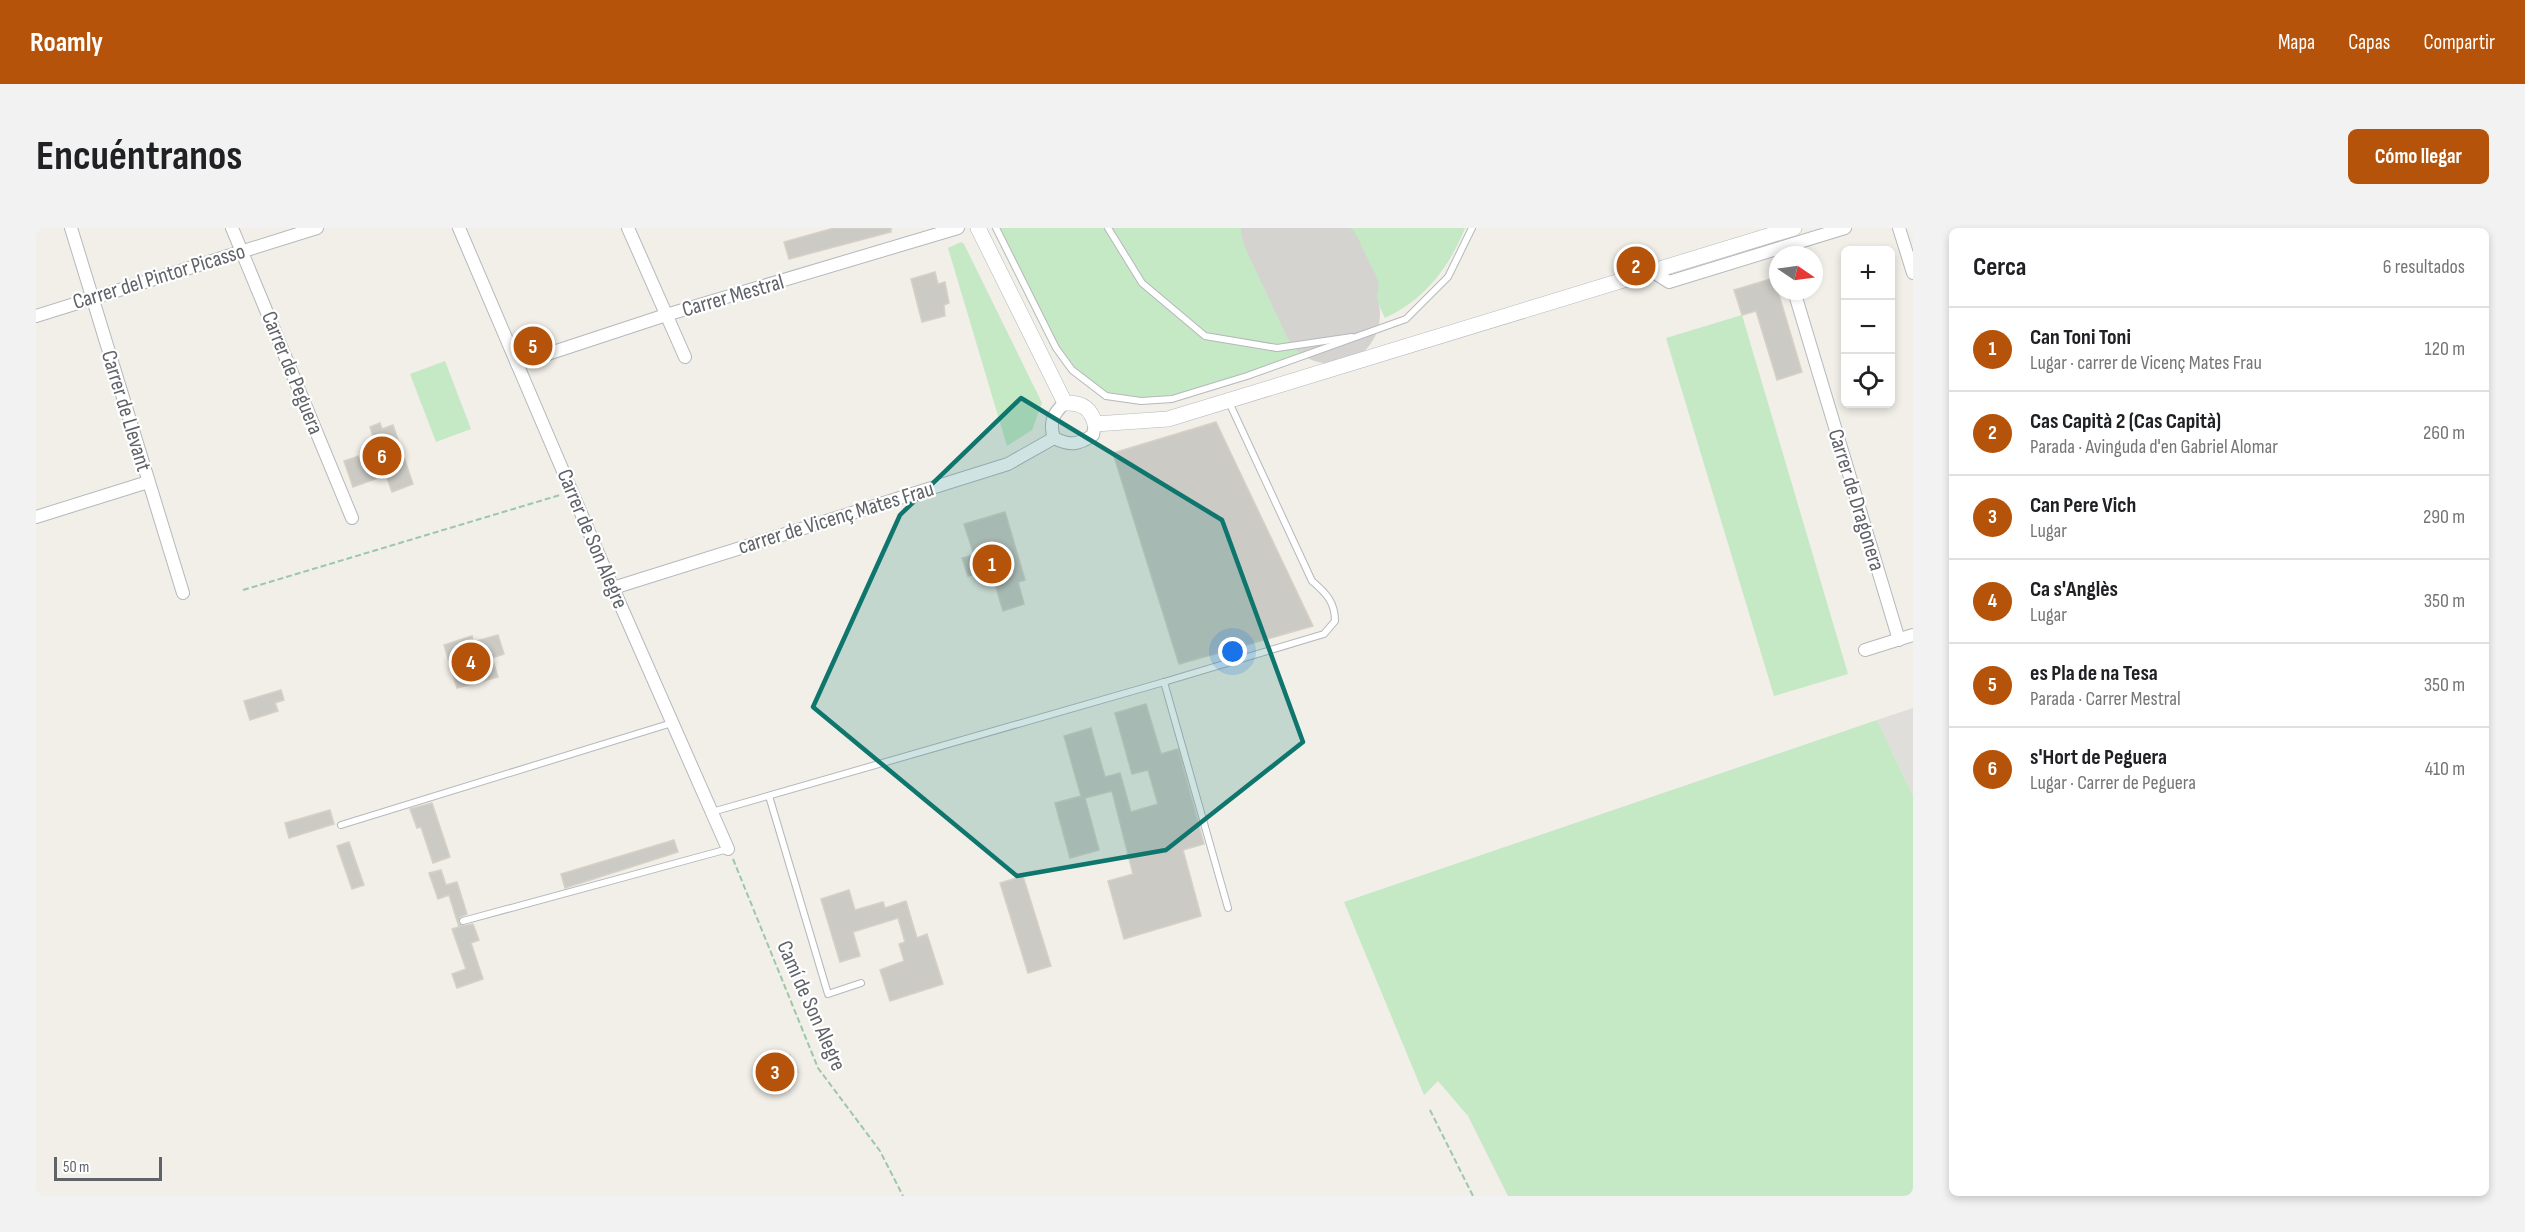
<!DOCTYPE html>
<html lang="es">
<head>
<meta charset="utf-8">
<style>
	body { margin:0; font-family:"Sofia Sans Condensed",sans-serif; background:#f2f2f2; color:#202124 }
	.controls { position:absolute; right:18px; top:18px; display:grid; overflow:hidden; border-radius:9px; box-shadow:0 3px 9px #0003 }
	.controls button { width:54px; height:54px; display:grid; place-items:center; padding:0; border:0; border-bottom:2px solid #e0e0e0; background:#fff; color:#202124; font:30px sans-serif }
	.compass { position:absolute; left:1733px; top:18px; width:54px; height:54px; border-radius:50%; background:#fff; box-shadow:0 3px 9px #0003; rotate:103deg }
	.scale { position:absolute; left:18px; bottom:15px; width:108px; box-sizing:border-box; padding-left:6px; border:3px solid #5f6368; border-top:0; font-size:16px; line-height:21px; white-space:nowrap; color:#5f6368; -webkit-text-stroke:4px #fff; paint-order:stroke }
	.you { position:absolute; left:1197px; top:424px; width:21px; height:21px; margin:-15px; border:4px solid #fff; border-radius:50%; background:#1a73e8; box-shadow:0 0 0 9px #1a73e833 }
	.badge { display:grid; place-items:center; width:39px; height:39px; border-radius:50%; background:#b45309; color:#fff; font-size:20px; font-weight:700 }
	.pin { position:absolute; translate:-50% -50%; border:3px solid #fff; box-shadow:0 2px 6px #0006 }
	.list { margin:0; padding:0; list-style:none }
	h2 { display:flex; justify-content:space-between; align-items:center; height:78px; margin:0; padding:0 24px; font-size:26px }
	h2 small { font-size:20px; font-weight:400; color:#757577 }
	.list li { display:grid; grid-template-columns:39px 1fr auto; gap:18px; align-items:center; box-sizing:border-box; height:84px; padding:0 24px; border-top:2px solid #e0e0e0 }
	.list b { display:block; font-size:22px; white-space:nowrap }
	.list p { margin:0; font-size:20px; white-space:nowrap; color:#757577 }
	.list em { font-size:20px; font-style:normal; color:#757577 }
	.icon { flex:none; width:33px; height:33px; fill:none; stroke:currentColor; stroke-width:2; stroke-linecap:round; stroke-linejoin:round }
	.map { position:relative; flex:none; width:1877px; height:968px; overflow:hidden; border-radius:9px }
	header { display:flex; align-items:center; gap:36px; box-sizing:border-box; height:84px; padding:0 30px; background:#b45309; color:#fff }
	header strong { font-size:28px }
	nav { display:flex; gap:33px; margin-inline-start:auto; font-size:21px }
	.intro { display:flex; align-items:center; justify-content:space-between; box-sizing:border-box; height:144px; padding:0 36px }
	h1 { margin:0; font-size:42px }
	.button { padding:15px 27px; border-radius:9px; background:#b45309; color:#fff; font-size:21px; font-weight:700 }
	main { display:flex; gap:36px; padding:0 36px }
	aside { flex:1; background:#fff; border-radius:9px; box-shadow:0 3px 9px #0003 }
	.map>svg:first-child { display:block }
	.industrial { fill:#e0deda }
	.green { fill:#c5e8c5 }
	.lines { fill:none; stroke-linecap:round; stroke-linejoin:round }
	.taxiway { stroke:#d4d3d0; stroke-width:39 }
	.runway { stroke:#d4d3d0; stroke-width:98 }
	.building { fill:#cccac5; stroke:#d6d1c6; stroke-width:1.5 }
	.service-casing { stroke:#b5b8bc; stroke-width:8 }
	.minor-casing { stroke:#b5b8bc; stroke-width:14 }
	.tertiary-casing { stroke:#b5b8bc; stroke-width:16 }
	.path { stroke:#9cc7a9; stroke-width:2; stroke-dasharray:6 3; stroke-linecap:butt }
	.service { stroke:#fff; stroke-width:6 }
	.minor { stroke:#fff; stroke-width:12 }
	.tertiary { stroke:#fff; stroke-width:15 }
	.marked { fill:#0f766e; fill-opacity:0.2; stroke:#0f766e; stroke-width:4.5; stroke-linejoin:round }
	.labels { text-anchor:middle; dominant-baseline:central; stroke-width:4.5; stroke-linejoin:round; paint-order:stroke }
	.street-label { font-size:22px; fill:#5f6368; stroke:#fff }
</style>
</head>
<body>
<header>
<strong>Roamly</strong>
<nav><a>Mapa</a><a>Capas</a><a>Compartir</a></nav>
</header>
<div class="intro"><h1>Encuéntranos</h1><a class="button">Cómo llegar</a></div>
<main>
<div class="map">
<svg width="1877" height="968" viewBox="0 0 1877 968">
	<rect width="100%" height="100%" fill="#f1efe8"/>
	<path class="industrial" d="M1877 480V568L1841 492Z"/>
	<g class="green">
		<path d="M960 0H1224L1281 119C1228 143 1129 187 1072 168 1052 162 1030 136 1019 119 996 82 980 39 960 0Z"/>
		<path d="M1297 0H1429C1413 40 1388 72 1349 90L1312 10Z"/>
		<path d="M925 14 928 16 1006 175 996 202 971 218 912 20Z"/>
		<path d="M1706 87 1812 446 1738 468 1630 110Z"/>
		<path d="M409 133 435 201 400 214 374 146Z"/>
		<path d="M1841 492 1877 568V968H1472L1432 888 1402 853 1388 867 1308 674Z"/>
	</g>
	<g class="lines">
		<path class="taxiway" d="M1255 0 1264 19 1265 59 1272 75 1280 82 1296 87 1310 82 1320 70 1323 58 1303 16 1279 0"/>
		<path class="runway" d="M1254 0 1295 87"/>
	</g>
	<g class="building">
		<path d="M798 0H855V4L753 31 748 14Z"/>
		<path d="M899 44 902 56 909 54 913 75 908 77 909 88 886 94 875 51Z"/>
		<path d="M1738 50 1766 144 1741 152 1720 83 1706 87 1698 62Z"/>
		<path d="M1180 194 1277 398 1143 436 1077 225Z"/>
		<path d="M344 195 346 201 357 197 377 256 356 264 350 247 317 259 308 233 341 222 334 199Z"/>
		<path d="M969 284 989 352 982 354 988 376 967 383 955 342 932 348 926 330 938 327 928 296Z"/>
		<path d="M462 407 468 426 456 430 462 449 421 460 408 417 436 408 437 414Z"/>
		<path d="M245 462 248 472 239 475 242 483 214 492 208 473Z"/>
		<path d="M1110 476 1125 526 1142 521 1168 616 1147 622 1165 688 1088 711 1072 653 1097 646 1076 563 1049 570 1063 622 1034 630 1019 575 1045 568 1028 508 1055 500 1069 549 1084 545 1095 584 1122 576 1112 542 1096 546 1079 485Z"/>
		<path d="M396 575 414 629 397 635 385 599 381 600 374 581Z"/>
		<path d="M294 582 298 596 253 610 249 595Z"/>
		<path d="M638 612 642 624 529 660 525 646Z"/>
		<path d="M313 614 328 657 316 661 301 618Z"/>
		<path d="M405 642 410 657 421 654 431 686 424 689 422 695 426 698 437 696 443 712 435 715 447 751 421 760 416 746 430 741 416 701 423 699 413 667 402 671 393 645Z"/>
		<path d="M987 648 1015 738 992 745 964 655Z"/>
		<path d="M813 662 819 682 847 674 849 680 870 673 881 710 891 706 907 756 854 773 844 742 868 733 863 716 869 714 862 690 817 704 824 728 804 734 785 671Z"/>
		<path d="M754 827 762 844 725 860 717 843Z"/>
	</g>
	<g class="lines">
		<g class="service-casing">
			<g id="service">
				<path d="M960 0 1020 120 1036 142 1070 168 1105 173 1136 171 1211 148 1370 91 1412 49 1436 0"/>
				<path d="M1072 0 1106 55 1169 108 1241 120 1316 109"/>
				<path d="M1128 454 1288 406 1299 393C1299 374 1290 365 1276 353L1192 172"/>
				<path d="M733 568 792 766 825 755"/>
				<path d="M676 584 1128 454 1192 680"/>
				<path d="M305 597 636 495"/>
				<path d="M427 693 692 621"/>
			</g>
		</g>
		<g class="minor-casing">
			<g id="minor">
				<path d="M35 0 147 365"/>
				<path d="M196 0 316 290"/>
				<path d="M423 0 577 360 692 621"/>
				<path d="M592 0 649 129"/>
				<path d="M1863 0 1877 45"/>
				<path d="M1616 43 1633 54 1809 0"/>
				<path d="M1758 63 1863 412"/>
				<path d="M0 88 281 0"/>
				<path d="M481 136 630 87 922 0"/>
				<path d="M1029 175C1017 185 1013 195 1018 210 1034 218 1042 217 1057 207L1059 196"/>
				<path d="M0 289 112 254"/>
				<path d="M577 360 972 236 1018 210"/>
				<path d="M1829 422 1877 407"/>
			</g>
		</g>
		<g class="tertiary-casing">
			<path id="tertiary" d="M942 0 1029 175C1045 174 1055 180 1059 196L1132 191 1758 0"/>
		</g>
		<g class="path">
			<path d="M207 362 524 267"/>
			<path d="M697 631 782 840 844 923 867 968"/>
			<path d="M1394 882 1437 968"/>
		</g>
		<use href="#service" class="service"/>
		<use href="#minor" class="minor"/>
		<use href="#tertiary" class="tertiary"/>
	</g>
	<path class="marked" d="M985 170 1186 292 1267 514 1130 622 981 648 777 479 864 287Z"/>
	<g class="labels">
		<g class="street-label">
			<text transform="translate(123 49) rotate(-17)">Carrer del Pintor Picasso</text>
			<text transform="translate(697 68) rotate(-16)">Carrer Mestral</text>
			<text transform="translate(256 145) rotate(68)">Carrer de Peguera</text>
			<text transform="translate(90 183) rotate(73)">Carrer de Llevant</text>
			<text transform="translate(1820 272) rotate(73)">Carrer de Dragonera</text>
			<text transform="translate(800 290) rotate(-17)">carrer de Vicenç Mates Frau</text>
			<text transform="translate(556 311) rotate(67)">Carrer de Son Alegre</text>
			<text transform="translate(775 778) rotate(66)">Camí de Son Alegre</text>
		</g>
	</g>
</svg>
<div class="controls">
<button>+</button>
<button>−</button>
<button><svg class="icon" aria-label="locate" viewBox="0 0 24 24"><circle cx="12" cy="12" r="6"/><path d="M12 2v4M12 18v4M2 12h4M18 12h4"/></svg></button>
</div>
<svg class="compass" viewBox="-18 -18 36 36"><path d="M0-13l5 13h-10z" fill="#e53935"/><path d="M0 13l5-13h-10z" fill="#757577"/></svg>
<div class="scale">50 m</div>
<div class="you"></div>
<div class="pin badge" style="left:956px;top:336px">1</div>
<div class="pin badge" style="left:1600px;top:38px">2</div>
<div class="pin badge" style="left:739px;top:844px">3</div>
<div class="pin badge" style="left:435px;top:434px">4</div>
<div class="pin badge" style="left:497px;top:118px">5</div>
<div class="pin badge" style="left:346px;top:228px">6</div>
</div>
<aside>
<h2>Cerca<small>6 resultados</small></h2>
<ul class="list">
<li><span class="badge">1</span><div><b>Can Toni Toni</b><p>Lugar · carrer de Vicenç Mates Frau</p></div><em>120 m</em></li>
<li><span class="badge">2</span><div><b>Cas Capità 2 (Cas Capità)</b><p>Parada · Avinguda d'en Gabriel Alomar</p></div><em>260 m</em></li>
<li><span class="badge">3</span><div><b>Can Pere Vich</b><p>Lugar</p></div><em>290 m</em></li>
<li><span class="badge">4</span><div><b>Ca s'Anglès</b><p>Lugar</p></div><em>350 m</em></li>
<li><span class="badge">5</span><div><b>es Pla de na Tesa</b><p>Parada · Carrer Mestral</p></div><em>350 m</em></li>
<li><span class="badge">6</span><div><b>s'Hort de Peguera</b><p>Lugar · Carrer de Peguera</p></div><em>410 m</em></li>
</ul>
</aside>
</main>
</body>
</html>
